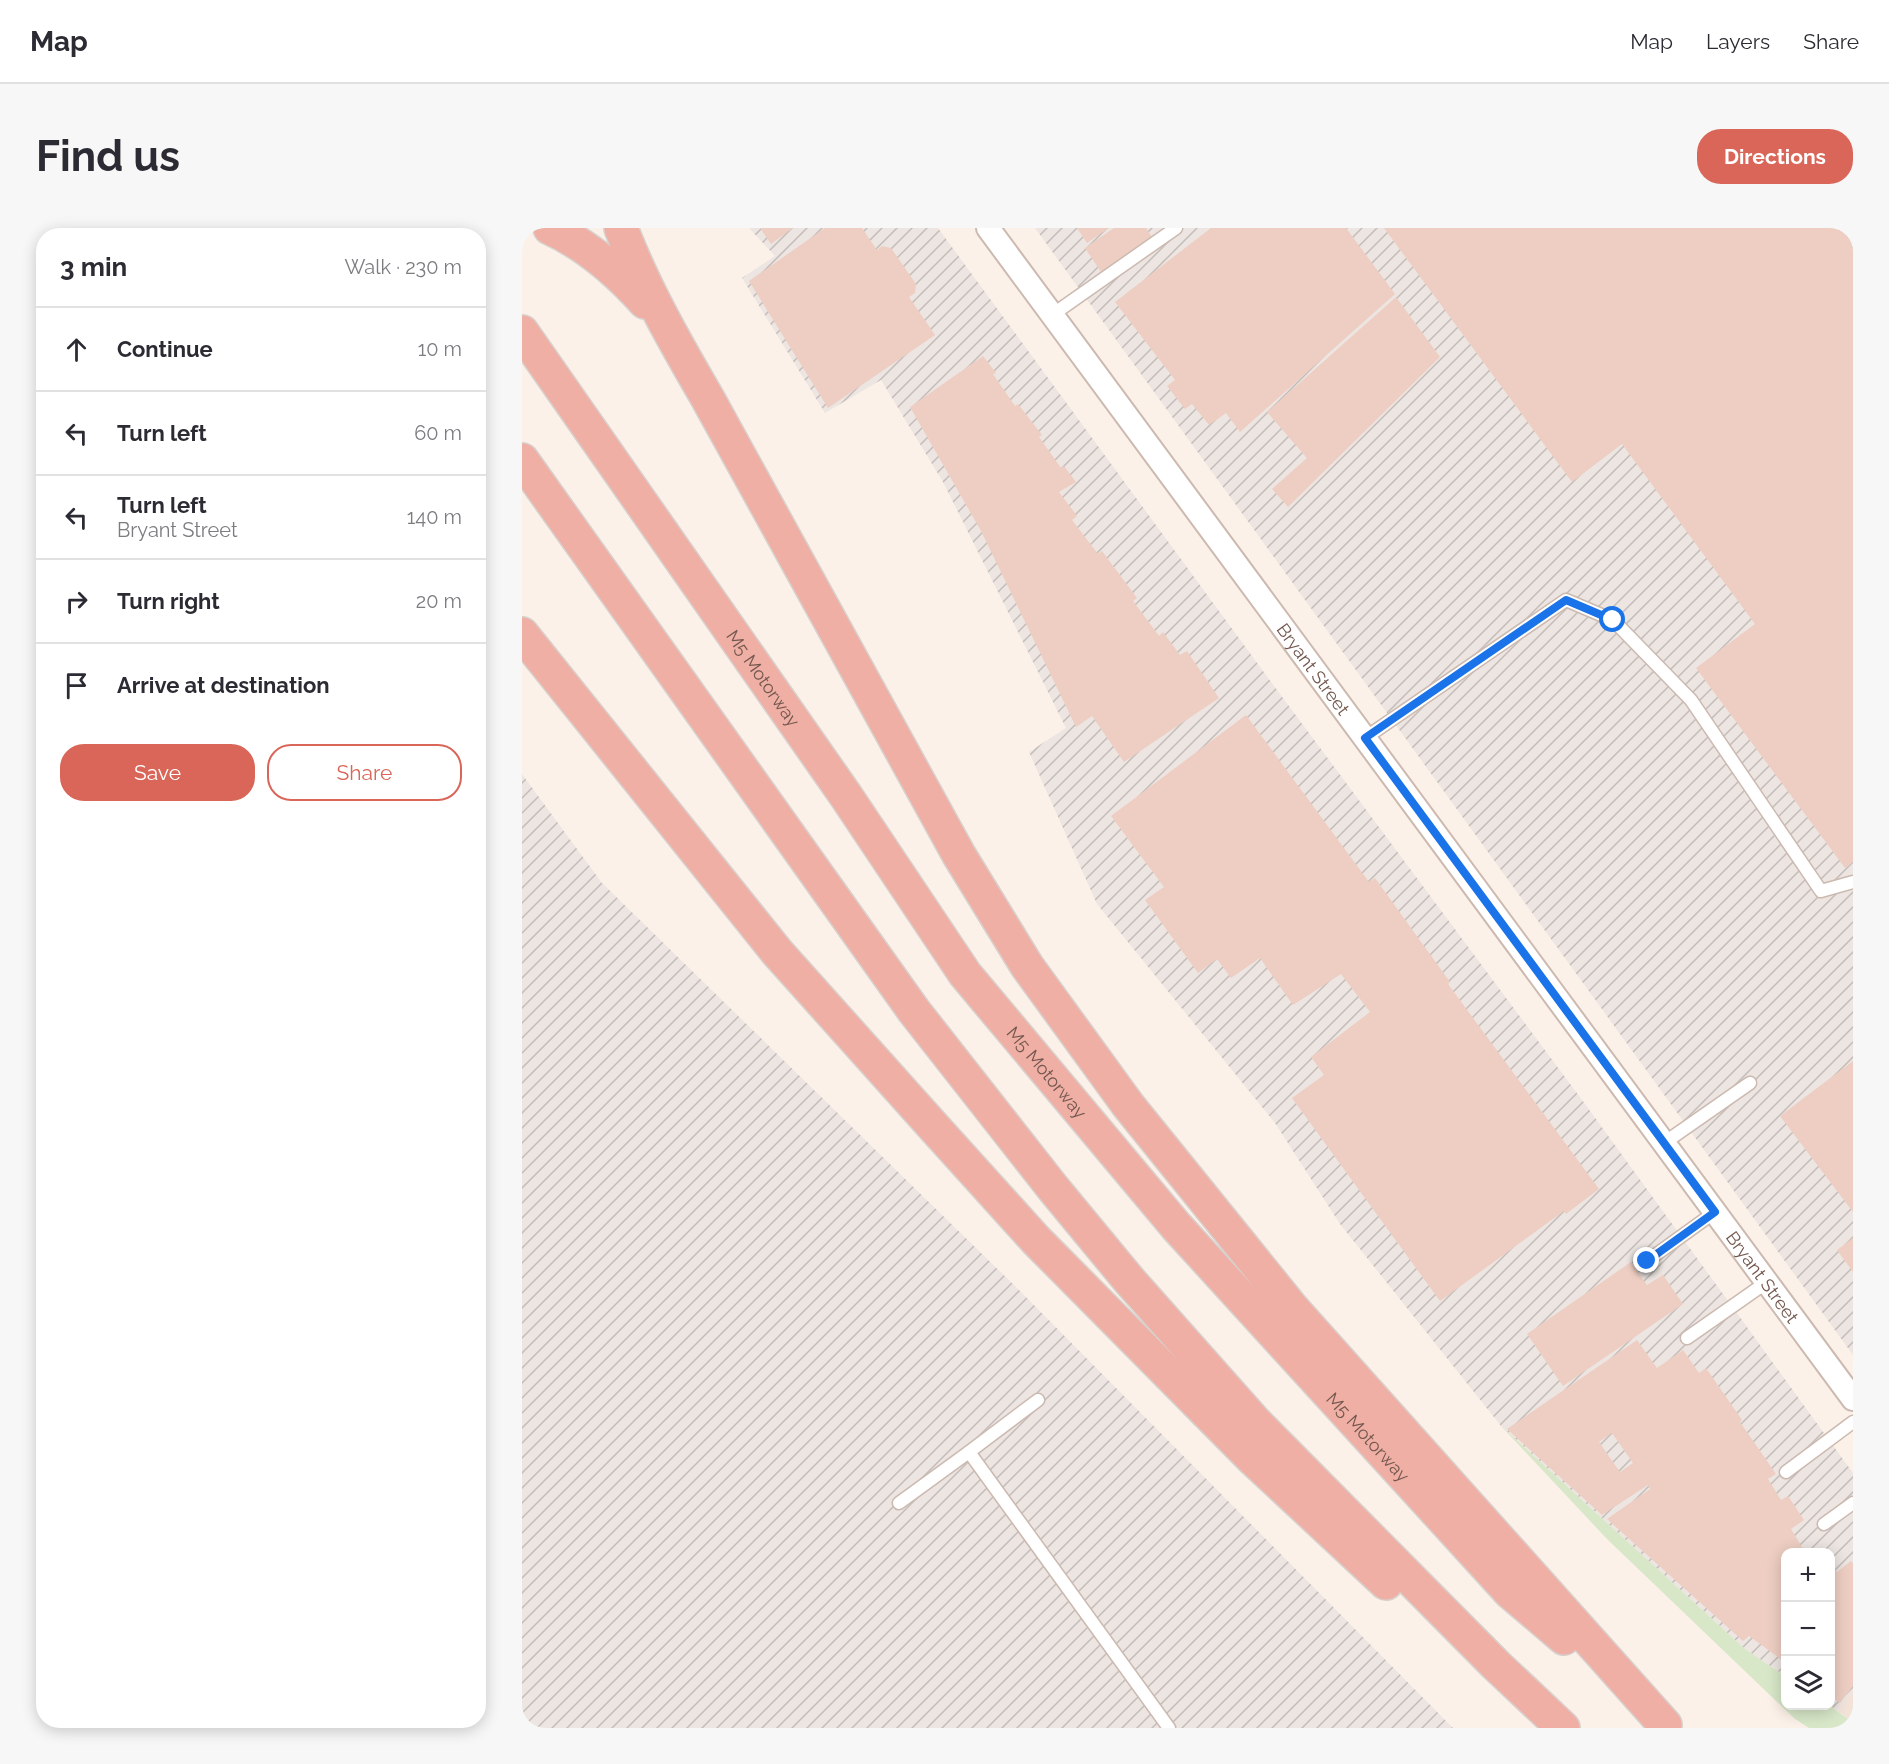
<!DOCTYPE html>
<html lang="en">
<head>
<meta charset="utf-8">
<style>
	body { margin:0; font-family:Raleway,sans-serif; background:#f7f7f7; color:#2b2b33 }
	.controls { position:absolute; right:18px; bottom:18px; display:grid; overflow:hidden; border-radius:12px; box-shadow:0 3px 15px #0003 }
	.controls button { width:54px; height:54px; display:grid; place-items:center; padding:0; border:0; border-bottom:2px solid #e1e1e2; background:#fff; color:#2b2b33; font:30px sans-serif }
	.stop { position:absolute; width:18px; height:18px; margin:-14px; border:4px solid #1a73e8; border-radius:50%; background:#fff }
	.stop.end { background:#1a73e8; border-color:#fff; box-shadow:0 2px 6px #0008 }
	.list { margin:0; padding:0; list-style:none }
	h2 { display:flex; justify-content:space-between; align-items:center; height:78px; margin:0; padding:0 24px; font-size:26px }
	h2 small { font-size:20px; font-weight:400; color:#7c7c81 }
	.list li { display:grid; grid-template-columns:39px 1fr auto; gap:18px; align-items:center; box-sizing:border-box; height:84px; padding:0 24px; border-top:2px solid #e1e1e2 }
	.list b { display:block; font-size:22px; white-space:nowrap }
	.list p { margin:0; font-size:20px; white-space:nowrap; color:#7c7c81 }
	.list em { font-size:20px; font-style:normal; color:#7c7c81 }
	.actions { display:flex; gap:12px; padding:18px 24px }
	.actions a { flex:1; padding:14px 0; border:2px solid #d96658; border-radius:24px; text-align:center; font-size:21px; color:#d96658 }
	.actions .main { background:#d96658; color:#fff }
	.icon { flex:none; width:33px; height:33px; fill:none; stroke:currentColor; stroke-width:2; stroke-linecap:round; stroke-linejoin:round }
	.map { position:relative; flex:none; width:1331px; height:1500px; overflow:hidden; border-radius:24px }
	header { display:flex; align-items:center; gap:36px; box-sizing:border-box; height:84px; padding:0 30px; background:#fff; border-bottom:2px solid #e1e1e2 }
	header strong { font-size:28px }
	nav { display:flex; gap:33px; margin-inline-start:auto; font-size:21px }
	.intro { display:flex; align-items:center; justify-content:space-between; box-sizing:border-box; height:144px; padding:0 36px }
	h1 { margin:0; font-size:42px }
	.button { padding:15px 27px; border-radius:24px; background:#d96658; color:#fff; font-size:21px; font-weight:700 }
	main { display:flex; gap:36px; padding:0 36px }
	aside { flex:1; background:#fff; border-radius:24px; box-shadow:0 3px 15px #0003 }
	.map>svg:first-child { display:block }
	.residential { fill:#f2e2d7 }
	.industrial { fill:url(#industrial-furrows) }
	.green { fill:#d8e7c8 }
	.building { fill:#eecec2; fill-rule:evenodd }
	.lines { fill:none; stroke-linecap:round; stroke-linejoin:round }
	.service-casing { stroke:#ccb9af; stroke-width:15 }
	.minor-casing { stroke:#ccb9af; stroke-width:26 }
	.motorway-casing { stroke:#d8d0cd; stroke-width:36 }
	.service { stroke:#fff; stroke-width:12 }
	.minor { stroke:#fff; stroke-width:22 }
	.motorway { stroke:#efafa5; stroke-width:33 }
	.route { stroke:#1a73e8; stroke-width:8 }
	.labels { text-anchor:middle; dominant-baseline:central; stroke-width:6; stroke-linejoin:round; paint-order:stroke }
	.street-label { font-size:18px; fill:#73574e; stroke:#fdf6ee }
</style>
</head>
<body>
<header>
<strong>Map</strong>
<nav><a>Map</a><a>Layers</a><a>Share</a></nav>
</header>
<div class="intro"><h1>Find us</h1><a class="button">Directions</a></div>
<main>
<aside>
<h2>3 min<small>Walk · 230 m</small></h2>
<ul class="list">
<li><svg class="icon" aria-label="ahead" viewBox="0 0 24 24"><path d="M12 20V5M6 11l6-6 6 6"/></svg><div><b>Continue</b></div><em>10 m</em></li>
<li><svg class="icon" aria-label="left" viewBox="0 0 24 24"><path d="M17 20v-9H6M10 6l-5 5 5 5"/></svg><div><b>Turn left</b></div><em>60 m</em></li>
<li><svg class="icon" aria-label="left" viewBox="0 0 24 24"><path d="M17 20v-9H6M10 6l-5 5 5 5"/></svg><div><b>Turn left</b><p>Bryant Street</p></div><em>140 m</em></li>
<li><svg class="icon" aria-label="right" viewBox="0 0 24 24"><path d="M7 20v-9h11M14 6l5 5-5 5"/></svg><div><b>Turn right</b></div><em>20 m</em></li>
<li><svg class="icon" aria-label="arrive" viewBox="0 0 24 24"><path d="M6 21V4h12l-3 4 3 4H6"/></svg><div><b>Arrive at destination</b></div></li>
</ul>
<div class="actions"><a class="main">Save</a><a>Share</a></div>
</aside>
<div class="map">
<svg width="1331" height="1500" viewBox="0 0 1331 1500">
	<defs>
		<pattern id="industrial-furrows" width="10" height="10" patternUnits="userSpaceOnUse" patternTransform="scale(1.5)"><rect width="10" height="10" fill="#ece5e1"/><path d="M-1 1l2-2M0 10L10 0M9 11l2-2" fill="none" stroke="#c4bcb9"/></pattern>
	</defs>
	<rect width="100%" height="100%" fill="#fbf1e8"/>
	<path class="residential" d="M1331 1462V1494L1316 1483Z"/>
	<g class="industrial">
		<path d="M227 0H416L755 462 1066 880 1331 1245V1462L1316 1483 1308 1478V1324H1264L1263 1448 1223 1421 979 1198 818 996 753 895 575 676 507 524 544 500 421 254 359 152 303 185 220 50 253 28Z"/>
		<path d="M513 0H1331V1127Z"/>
		<path d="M0 546 80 655 496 1061 931 1500H0Z"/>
	</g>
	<path class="green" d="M979 1198 1223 1421 1263 1448 1264 1478H1308L1331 1494V1500H1287L1273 1491 1085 1311Z"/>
	<g class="building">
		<path d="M238 0H271L249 16Z"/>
		<path d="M303 0H340L355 22 360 18 369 20 394 56 393 65 387 69 413 107 306 180 227 53Z"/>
		<path d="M555 0H587L565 15Z"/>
		<path d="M592 0H624L630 9 579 44 563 20Z"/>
		<path d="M689 0H824L873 66 718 204 704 185 687 197 670 176 663 181 645 158 653 152 593 74Z"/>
		<path d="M862 0H1331V634L1323 640 1174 440 1233 396 1100 216 1050 254Z"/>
		<path d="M874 69 918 129 766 279 750 261 785 230 745 184Z"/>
		<path d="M461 128 474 145 471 146 493 178 496 176 520 207 517 209 539 240 542 238 554 254 537 264 555 288 550 292 576 326 580 323 615 370 611 373 637 408 641 404 658 427 665 423 697 470 602 534 570 488 554 499 459 303 388 179Z"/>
		<path d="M724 487 847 654 853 650 928 754 926 756 1077 961 1044 986 1042 983 918 1073 770 870 802 847 789 829 848 784 819 746 771 777 738 730 709 750 695 731 676 745 623 672 642 659 589 588Z"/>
		<path d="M1331 833V984L1258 888Z"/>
		<path d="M1331 1010V1044L1315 1022Z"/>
		<path d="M1109 1034 1125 1057 1141 1047 1161 1076 1041 1158 1005 1106Z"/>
		<path d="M1115 1112 1135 1140 1161 1122 1177 1145 1184 1140 1220 1192 1218 1194 1254 1246 1246 1251 1259 1272 1266 1268 1282 1292 1269 1301 1283 1324H1264V1435L1227 1408 1221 1413 1085 1291 1128 1261 1126 1257 1080 1287 985 1201ZM1090 1205 1111 1235 1098 1244 1077 1214Z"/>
		<path d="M1329 1333 1331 1335V1458L1318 1475 1308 1468V1334L1315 1344Z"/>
	</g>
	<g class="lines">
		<g class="service-casing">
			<g id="service">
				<path d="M530 87 654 0"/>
				<path d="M843 510 1044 372 1091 392 1169 472 1299 663 1331 654"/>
				<path d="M1142 915 1228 855"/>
				<path d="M1125 1033 1193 984"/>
				<path d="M1165 1110 1245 1054"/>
				<path d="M447 1224 516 1172"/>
				<path d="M1264 1244 1331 1194"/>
				<path d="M377 1275 447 1224 647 1500"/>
				<path d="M1302 1296 1331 1275"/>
			</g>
		</g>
		<g class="minor-casing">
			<g id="minor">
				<path id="s1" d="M466 0 1331 1171"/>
			</g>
		</g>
		<g class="motorway-casing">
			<g id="motorway">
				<path d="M28 0C65 17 97 45 123 74"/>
				<path d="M99 0C122 60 154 116 186 171L437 627 505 738 606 877 770 1080 1143 1497"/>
				<path id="s2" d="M0 104 324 568 443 746 654 998 988 1364 1042 1410"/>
				<path d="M0 232 392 783 531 960 607 1052 733 1194 974 1437 1041 1500"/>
				<path d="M0 406 255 724 410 897 514 1012 730 1230 864 1355"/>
			</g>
		</g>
		<use href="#service" class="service"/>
		<use href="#minor" class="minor"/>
		<use href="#motorway" class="motorway"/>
	</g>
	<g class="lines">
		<path class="route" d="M1091 392 1044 372 843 510 1193 984 1125 1033"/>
	</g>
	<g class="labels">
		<g class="street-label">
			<text stroke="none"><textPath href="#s1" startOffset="548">Bryant Street</textPath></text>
			<text stroke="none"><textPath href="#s2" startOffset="422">M5 Motorway</textPath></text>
			<text stroke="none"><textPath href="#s2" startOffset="908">M5 Motorway</textPath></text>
			<text stroke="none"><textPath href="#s1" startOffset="1304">Bryant Street</textPath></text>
			<text stroke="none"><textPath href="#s2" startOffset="1394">M5 Motorway</textPath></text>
		</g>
	</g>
</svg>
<div class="controls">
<button>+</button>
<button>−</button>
<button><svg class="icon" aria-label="layers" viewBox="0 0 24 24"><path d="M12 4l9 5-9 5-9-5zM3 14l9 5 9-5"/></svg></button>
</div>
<div class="stop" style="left:1091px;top:392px"></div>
<div class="stop end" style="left:1125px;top:1033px"></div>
</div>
</main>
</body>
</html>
